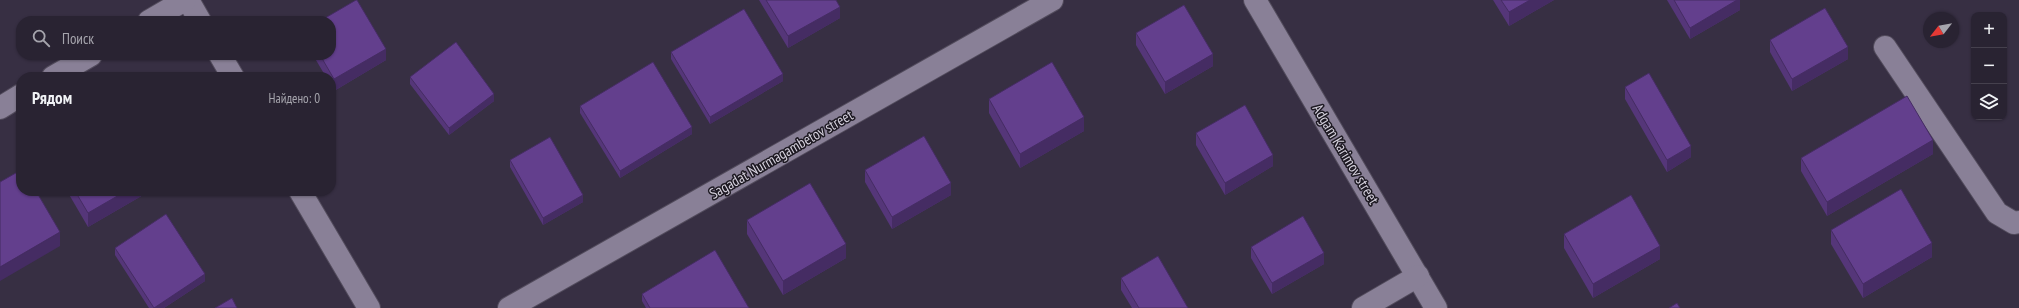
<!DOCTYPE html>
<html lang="ru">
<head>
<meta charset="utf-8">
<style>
	body { margin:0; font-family:"PT Sans Narrow",sans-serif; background:#352f3e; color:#f1f3f6 }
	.controls { position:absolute; right:12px; top:12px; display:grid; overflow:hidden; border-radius:8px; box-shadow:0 1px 3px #0004 }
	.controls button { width:36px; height:36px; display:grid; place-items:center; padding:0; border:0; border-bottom:1px solid #45404d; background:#292332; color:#f1f3f6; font:20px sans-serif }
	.compass { position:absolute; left:1923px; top:12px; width:36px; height:36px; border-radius:50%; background:#292332; box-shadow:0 1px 3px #0004; rotate:239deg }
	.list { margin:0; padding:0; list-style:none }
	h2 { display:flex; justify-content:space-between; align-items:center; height:52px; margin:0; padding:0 16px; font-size:17px }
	h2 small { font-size:13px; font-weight:400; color:#a5a4ac }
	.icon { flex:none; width:22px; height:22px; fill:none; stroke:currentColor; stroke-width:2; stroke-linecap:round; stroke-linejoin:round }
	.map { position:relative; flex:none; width:2019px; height:308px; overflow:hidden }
	.search { position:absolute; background:#292332; box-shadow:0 1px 3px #0004; left:16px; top:16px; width:320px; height:44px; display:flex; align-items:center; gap:10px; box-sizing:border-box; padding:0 14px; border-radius:16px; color:#a5a4ac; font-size:15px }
	.panel { position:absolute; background:#292332; box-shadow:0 1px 3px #0004; left:16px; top:72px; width:320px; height:124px; border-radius:16px }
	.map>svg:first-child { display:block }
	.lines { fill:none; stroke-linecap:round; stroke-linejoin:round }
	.minor-casing { stroke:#524b5c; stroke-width:24 }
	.minor { stroke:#898097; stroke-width:22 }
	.wall { fill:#553679 }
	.shaded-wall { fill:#452c63 }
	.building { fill:#633f8d; stroke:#452c63 }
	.labels { text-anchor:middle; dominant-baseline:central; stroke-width:3; stroke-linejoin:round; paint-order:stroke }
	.street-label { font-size:15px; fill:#d6d2de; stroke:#1d1922 }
</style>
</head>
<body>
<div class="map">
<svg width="2019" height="308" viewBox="0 0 2019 308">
	<rect width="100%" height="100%" fill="#372f43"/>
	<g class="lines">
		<g class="minor-casing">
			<g id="minor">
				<path d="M188 0 200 21"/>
				<path d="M1255 0 1436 308"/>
				<path d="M149 21 185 0"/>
				<path d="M1885 47 1997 213 2014 223 2019 222"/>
				<path d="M220 55 233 77"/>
				<path d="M53 77 91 55"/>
				<path d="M0 108 21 95"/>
				<path d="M300 191 369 308"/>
				<path d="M509 308 1052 0"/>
				<path d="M1363 308 1418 276"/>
			</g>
		</g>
		<use href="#minor" class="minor"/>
	</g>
	<g class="wall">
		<path d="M759 0H836L840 18 788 48Z"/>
		<path d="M1493 0H1554L1509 26Z"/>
		<path d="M1667 0H1740V10L1690 39Z"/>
		<path d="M1136 33 1213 66 1165 94 1136 45Z"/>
		<path d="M1770 40 1848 59 1792 91 1770 52Z"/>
		<path d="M671 52 783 81 710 124 671 59Z"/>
		<path d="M313 55H331L386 60 334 91 331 86V77H326Z"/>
		<path d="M410 77 494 101 449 135 410 84Z"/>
		<path d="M1625 87 1691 157 1667 172 1625 99Z"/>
		<path d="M989 99 1084 131 1020 168 989 113Z"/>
		<path d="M580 106 692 134 620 178 580 113Z"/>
		<path d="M1196 133 1273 166 1225 195 1196 145Z"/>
		<path d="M1933 154 1827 216 1801 171V158Z"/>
		<path d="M510 160 583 202 543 225 510 167Z"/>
		<path d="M865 170 951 195 892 229 865 182Z"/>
		<path d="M67 191H150L88 227Z"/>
		<path d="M747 220 846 258 783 295 747 234Z"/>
		<path d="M1831 230 1932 257 1863 298 1831 244Z"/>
		<path d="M1564 234 1660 259 1593 298 1564 248Z"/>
		<path d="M1251 247 1324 264 1272 294 1251 258Z"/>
		<path d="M115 248 205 281 164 308H149L115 255Z"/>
		<path d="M1121 278 1188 308H1132L1121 290Z"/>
		<path d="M642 294 749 308H646L642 301Z"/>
	</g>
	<g class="shaded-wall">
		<path d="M1530 0H1554L1509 26V12Z"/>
		<path d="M1737 0H1740V10L1690 39V28Z"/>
		<path d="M840 7V18L788 48V36Z"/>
		<path d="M1848 47V59L1792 91V79Z"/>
		<path d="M386 49V60L334 91V79Z"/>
		<path d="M1213 54V66L1165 94V82Z"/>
		<path d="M783 74V81L710 124V117Z"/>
		<path d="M494 94V101L449 135V128Z"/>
		<path d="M1084 117V131L1020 168V154Z"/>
		<path d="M692 127V134L620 178V171Z"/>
		<path d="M1933 140V154L1827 216V202Z"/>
		<path d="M1691 146V157L1667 172V160Z"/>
		<path d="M1273 155V166L1225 195V183Z"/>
		<path d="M951 183V195L892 229V217Z"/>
		<path d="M126 191H150L88 227V213Z"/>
		<path d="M583 195V202L543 225V218Z"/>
		<path d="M60 232V246L0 281V267Z"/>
		<path d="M1932 243V257L1863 298V284Z"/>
		<path d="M846 244V258L783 295V281Z"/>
		<path d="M1660 246V259L1593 298V284Z"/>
		<path d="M1324 253V264L1272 294V283Z"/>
		<path d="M205 274V281L164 308H154Z"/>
	</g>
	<g class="building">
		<path d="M356 0H357L386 49 334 79 320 55H331V21H320Z"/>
		<path d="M766 0H836L840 7 788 36Z"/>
		<path d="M1501 0H1530L1509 12Z"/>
		<path d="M1674 0H1737L1690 28Z"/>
		<path d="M1184 5 1213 54 1165 82 1136 33Z"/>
		<path d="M1825 8 1848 47 1792 79 1770 40Z"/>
		<path d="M744 9 783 74 710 117 671 52Z"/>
		<path d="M456 42 494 94 449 128 410 77Z"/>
		<path d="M653 62 692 127 620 171 580 106Z"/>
		<path d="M1052 62 1084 117 1020 154 989 99Z"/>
		<path d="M1649 73 1691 146 1667 160 1625 87Z"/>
		<path d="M1907 96 1933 140 1827 202 1801 158Z"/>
		<path d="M1245 105 1273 155 1225 183 1196 133Z"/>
		<path d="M924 136 951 183 892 217 865 170Z"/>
		<path d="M550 137 583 195 543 218 510 160Z"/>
		<path d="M21 170V191H36L60 232 0 267V182Z"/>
		<path d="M810 183 846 244 783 281 747 220Z"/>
		<path d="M1901 189 1932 243 1863 284 1831 230Z"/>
		<path d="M75 191H126L88 213Z"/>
		<path d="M1631 195 1660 246 1593 284 1564 234Z"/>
		<path d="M166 214 205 274 154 308 115 248Z"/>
		<path d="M1303 216 1324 253 1272 283 1251 247Z"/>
		<path d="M715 250 749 308H650L642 294Z"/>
		<path d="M1158 256 1188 308H1139L1121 278Z"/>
		<path d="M232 298 237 308H215Z"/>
		<path d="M1677 303 1680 308H1669Z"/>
	</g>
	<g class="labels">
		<g class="street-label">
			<text transform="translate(781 154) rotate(-30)">Sagadat Nurmagambetov street</text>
			<text transform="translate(1346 154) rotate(59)">Adgam Karimov street</text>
		</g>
	</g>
</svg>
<div class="controls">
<button>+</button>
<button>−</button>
<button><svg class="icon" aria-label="layers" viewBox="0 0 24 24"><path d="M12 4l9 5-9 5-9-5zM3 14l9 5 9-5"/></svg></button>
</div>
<svg class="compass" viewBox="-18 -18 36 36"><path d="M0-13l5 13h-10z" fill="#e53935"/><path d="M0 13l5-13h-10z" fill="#a5a4ac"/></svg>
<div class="search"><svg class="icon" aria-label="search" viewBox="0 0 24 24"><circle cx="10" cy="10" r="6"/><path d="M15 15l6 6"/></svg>Поиск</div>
<section class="panel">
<h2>Рядом<small>Найдено: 0</small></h2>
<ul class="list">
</ul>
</section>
</div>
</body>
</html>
